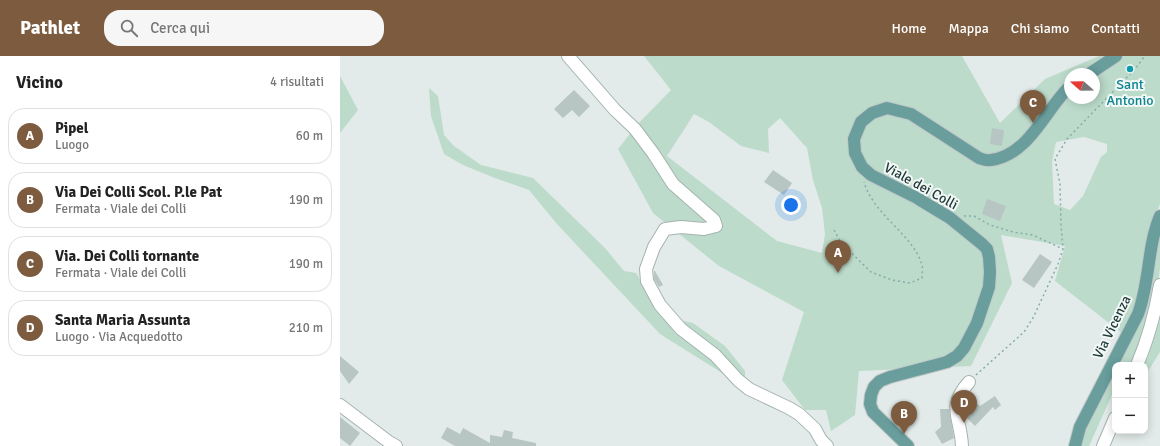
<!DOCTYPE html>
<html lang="it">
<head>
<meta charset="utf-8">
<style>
	body { margin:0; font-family:Signika,sans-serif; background:#f6f6f6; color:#222 }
	.controls { position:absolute; right:12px; bottom:12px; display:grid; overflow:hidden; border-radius:8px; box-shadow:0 2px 10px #0003 }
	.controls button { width:36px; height:36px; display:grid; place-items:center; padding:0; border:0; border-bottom:1px solid #e0e0e0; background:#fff; color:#222; font:20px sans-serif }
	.compass { position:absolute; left:724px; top:12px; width:36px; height:36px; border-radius:50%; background:#fff; box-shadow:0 2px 10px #0003; rotate:290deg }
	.you { position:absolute; left:451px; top:149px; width:14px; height:14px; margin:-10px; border:3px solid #fff; border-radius:50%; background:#1a73e8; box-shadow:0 0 0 6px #1a73e833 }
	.badge { display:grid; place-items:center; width:26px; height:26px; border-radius:50%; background:#7c5b3f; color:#fff; font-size:13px; font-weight:700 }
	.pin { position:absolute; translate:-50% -33px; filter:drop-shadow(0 1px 2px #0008) }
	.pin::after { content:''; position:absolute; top:21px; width:14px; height:12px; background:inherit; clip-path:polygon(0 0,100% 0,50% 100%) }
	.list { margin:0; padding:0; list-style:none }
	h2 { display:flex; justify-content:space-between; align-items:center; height:52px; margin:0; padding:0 16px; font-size:17px }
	h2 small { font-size:13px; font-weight:400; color:#767676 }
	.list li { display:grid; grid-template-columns:26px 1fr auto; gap:12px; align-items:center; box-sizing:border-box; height:56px; margin:0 8px 8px; padding:0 8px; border:1px solid #e0e0e0; border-radius:16px }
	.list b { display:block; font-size:15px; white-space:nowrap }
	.list p { margin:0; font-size:13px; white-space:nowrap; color:#767676 }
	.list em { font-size:13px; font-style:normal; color:#767676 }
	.icon { flex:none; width:22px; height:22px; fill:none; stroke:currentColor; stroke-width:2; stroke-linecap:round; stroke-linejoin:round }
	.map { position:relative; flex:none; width:820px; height:390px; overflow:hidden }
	header { display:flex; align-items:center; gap:24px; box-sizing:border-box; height:56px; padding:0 20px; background:#7c5b3f; color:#fff }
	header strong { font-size:19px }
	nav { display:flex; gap:22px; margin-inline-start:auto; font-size:14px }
	.search { width:280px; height:36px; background:#f6f6f6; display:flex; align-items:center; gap:10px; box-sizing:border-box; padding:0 14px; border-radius:16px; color:#767676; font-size:15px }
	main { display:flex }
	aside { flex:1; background:#fff }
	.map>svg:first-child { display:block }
	.green { fill:#bcdbcb; fill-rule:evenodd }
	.building { fill:#b7c6c3 }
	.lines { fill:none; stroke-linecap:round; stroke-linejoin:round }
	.minor-casing { stroke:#a5b3b1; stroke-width:14 }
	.major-casing { stroke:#c1c8c8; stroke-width:14 }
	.path { stroke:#84ada9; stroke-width:1.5; stroke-dasharray:2 3; stroke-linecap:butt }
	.minor { stroke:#fff; stroke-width:12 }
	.major { stroke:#699e9c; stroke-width:12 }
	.culture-dot { fill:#0f9aa8; stroke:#f2f8f6; stroke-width:1.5 }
	.labels { text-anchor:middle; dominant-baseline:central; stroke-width:4; stroke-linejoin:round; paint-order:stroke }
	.culture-label { font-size:14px; fill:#0d838f; stroke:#f2f8f6 }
	.street-label { font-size:14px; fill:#233b3a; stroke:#f2f8f6 }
</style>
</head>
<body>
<header>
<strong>Pathlet</strong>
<div class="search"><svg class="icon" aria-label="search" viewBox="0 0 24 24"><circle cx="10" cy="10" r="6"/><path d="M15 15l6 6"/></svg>Cerca qui</div>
<nav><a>Home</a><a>Mappa</a><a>Chi siamo</a><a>Contatti</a></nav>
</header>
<main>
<aside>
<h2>Vicino<small>4 risultati</small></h2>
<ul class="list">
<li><span class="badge">A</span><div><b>Pipel</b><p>Luogo</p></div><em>60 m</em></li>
<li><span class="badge">B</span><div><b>Via Dei Colli Scol. P.le Pat</b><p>Fermata · Viale dei Colli</p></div><em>190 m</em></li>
<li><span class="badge">C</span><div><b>Via. Dei Colli tornante</b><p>Fermata · Viale dei Colli</p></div><em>190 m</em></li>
<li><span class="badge">D</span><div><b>Santa Maria Assunta</b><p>Luogo · Via Acquedotto</p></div><em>210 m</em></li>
</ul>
</aside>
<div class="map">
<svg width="820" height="390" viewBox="0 0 820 390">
	<rect width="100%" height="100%" fill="#e2ebe9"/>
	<g class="green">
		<path d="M304 0H622L660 67 705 23 759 0H820V148C809 172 808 199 802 224 798 243 791 259 782 277L715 225 725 190 661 179 672 227 631 310 519 315 515 359 491 375 486 354H465L442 324 464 256 379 210 313 157 278 93 296 70 331 34ZM730 18H754V42H730ZM354 58 369 66 401 90 429 97 428 73 440 62 467 92 473 124 482 152 485 178 482 197 437 185 327 100ZM744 81 767 88V96L761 101 743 140 730 154 714 148 712 106 716 86Z"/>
		<path d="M0 20 18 54 0 77Z"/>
		<path d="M89 32 98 40 104 79 114 90 141 109 193 122 265 192 284 215 296 217 322 260 353 267 385 290 405 315V333L379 315 320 278 217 168 189 134 155 122 123 109 104 98 91 60Z"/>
		<path d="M820 175V212L817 234 793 309H778Z"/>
		<path d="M820 263V296L805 320V309H800L803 302 807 304Z"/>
		<path d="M775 314V332L749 390H740L744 378Z"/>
	</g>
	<g class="building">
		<path d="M234 34 250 50 239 61 232 54 223 62 214 53Z"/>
		<path d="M652 72 664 74 662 90 650 88Z"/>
		<path d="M433 114 452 127 444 139 424 126Z"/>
		<path d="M647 143 666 150 660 165 642 158Z"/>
		<path d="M700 198 712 206 694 232 682 224Z"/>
		<path d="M314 215H315L323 229 319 231 314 223Z"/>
		<path d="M0 300 19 316 9 328 0 315Z"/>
		<path d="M655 340 661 349 655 354 653 351 635 370 625 360 636 347 640 350Z"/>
		<path d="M600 353H609L614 382 602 388 595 376 601 371Z"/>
		<path d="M0 361 20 377 10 390 0 382Z"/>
		<path d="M107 371 120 378 123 372 150 387V379L162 381 164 374 173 376 172 382 196 387V390H115L101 382Z"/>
	</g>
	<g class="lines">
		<g class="minor-casing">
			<g id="minor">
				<path d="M228 0 275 54 295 73 313 97 333 128 374 164 376 170 364 173 341 171 325 173 314 191 306 213 307 225 320 249 341 273 375 299 398 324 409 333 449 352 459 358 475 373 481 384 487 390"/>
				<path d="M797 309C809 281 815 258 820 229"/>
				<path d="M0 349 49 386 56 390"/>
				<path d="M622 390C621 361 606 352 629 326"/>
				<path d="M763 390 775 362"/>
			</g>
		</g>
		<g class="major-casing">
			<g id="major">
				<path d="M749 18 776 0"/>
				<path d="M568 390 533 356 530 348 531 339 534 331 540 325 550 321 607 306 617 300 624 292 637 267 649 231 650 216 649 201 647 193 642 188 610 162 577 142 531 119 522 111 515 97 514 83 521 66 532 57 547 52 571 58 639 102C642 103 647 105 651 104 689 99 705 54 730 30"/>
				<path d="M735 390 740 371 798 258C810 226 807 191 820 160"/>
			</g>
		</g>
		<g class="path">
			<path d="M624 160H634L650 169 673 176 693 179 723 193"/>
			<path d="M494 174 501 187 531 216 552 224 570 227 582 222C582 218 583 213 582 209 573 178 534 160 524 126"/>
			<path d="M636 319 684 276 693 262 718 208 723 193 721 169 720 128 715 103 727 83 795 13 805 0"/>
		</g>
		<use href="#minor" class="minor"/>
		<use href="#major" class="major"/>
	</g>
	<circle class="culture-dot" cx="790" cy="13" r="4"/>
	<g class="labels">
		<g class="culture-label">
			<text x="790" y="28">Sant<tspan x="790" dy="16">Antonio</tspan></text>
		</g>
		<g class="street-label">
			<text transform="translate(581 130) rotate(29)">Viale dei Colli</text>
			<text transform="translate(772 271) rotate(-64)">Via Vicenza</text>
		</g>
	</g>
</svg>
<div class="controls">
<button>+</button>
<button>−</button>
</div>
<svg class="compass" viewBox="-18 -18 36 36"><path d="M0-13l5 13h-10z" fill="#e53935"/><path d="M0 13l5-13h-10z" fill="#767676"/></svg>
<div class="you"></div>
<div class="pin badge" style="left:498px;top:217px">A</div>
<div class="pin badge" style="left:564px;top:378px">B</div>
<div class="pin badge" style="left:693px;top:67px">C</div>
<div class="pin badge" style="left:624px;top:367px">D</div>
</div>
</main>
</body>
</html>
